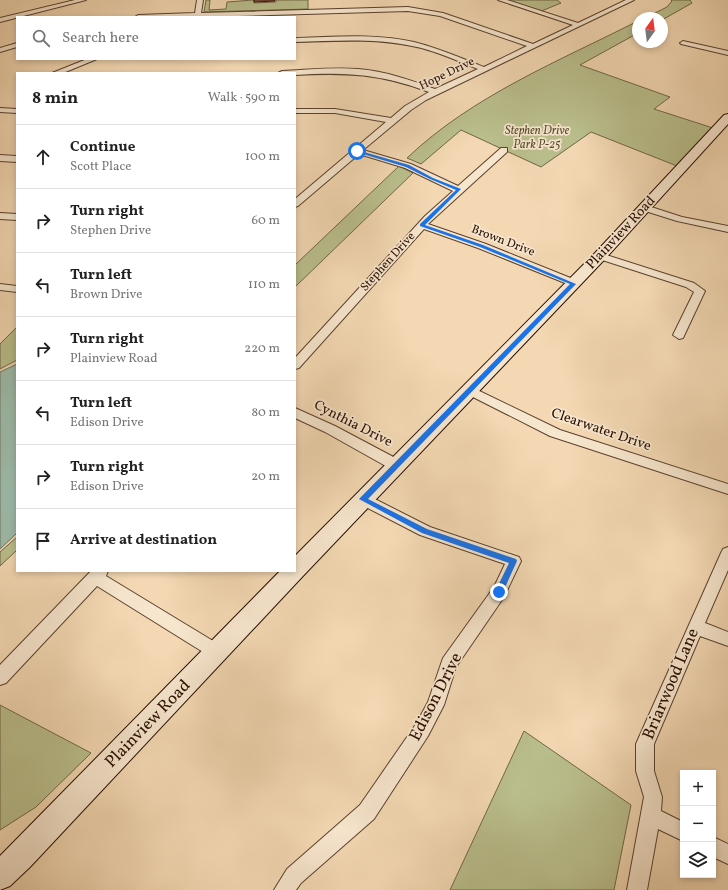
<!DOCTYPE html>
<html lang="en">
<head>
<meta charset="utf-8">
<style>
	body { margin:0; font-family:Vollkorn,serif; background:#f6f6f6; color:#222 }
	.controls { position:absolute; right:12px; bottom:12px; display:grid; overflow:hidden; border-radius:0px; box-shadow:0 2px 6px #0003 }
	.controls button { width:36px; height:36px; display:grid; place-items:center; padding:0; border:0; border-bottom:1px solid #e0e0e0; background:#fff; color:#222; font:20px sans-serif }
	.compass { position:absolute; left:632px; top:12px; width:36px; height:36px; border-radius:50%; background:#fff; box-shadow:0 2px 6px #0003; rotate:14deg }
	.stop { position:absolute; width:12px; height:12px; margin:-9px; border:3px solid #1a73e8; border-radius:50%; background:#fff }
	.stop.end { background:#1a73e8; border-color:#fff; box-shadow:0 1px 4px #0008 }
	.list { margin:0; padding:0; list-style:none }
	h2 { display:flex; justify-content:space-between; align-items:center; height:52px; margin:0; padding:0 16px; font-size:17px }
	h2 small { font-size:13px; font-weight:400; color:#767676 }
	.list li { display:grid; grid-template-columns:26px 1fr auto; gap:12px; align-items:center; box-sizing:border-box; height:64px; padding:0 16px; border-top:1px solid #e0e0e0 }
	.list b { display:block; font-size:15px; white-space:nowrap }
	.list p { margin:0; font-size:13px; white-space:nowrap; color:#767676 }
	.list em { font-size:13px; font-style:normal; color:#767676 }
	.icon { flex:none; width:22px; height:22px; fill:none; stroke:currentColor; stroke-width:2; stroke-linecap:round; stroke-linejoin:round }
	.map { position:relative; flex:none; width:728px; height:890px; overflow:hidden }
	.search { position:absolute; background:#fff; box-shadow:0 2px 6px #0003; left:16px; top:16px; width:280px; height:44px; display:flex; align-items:center; gap:10px; box-sizing:border-box; padding:0 14px; border-radius:0px; color:#767676; font-size:15px }
	.panel { position:absolute; background:#fff; box-shadow:0 2px 6px #0003; left:16px; top:72px; width:280px; height:500px; border-radius:0px }
	.map>svg:first-child { display:block }
	.green { fill:#babf8d; stroke:#706646 }
	.water { fill:#9cbaa9; stroke:#6d7565 }
	.lines { fill:none; stroke-linecap:round; stroke-linejoin:round }
	.minor-casing { stroke:#5a402d; stroke-width:2 }
	.secondary-casing { stroke:#270e00; stroke-width:2 }
	.minor { fill:#f7e6ce; fill-rule:evenodd }
	.secondary { fill:#f7e6ce; fill-rule:evenodd }
	.wall { fill:#bb786d; stroke:#270e00 }
	.route { fill:#1a73e8 }
	.labels { text-anchor:middle; dominant-baseline:central; stroke-width:3.5; stroke-linejoin:round; paint-order:stroke }
	.far-street-label { font-size:12px; fill:#270e00; stroke:#f7e6ce }
	.far-park-label { font-size:12px; font-style:italic; fill:#5a4c31; stroke:#f7e6ce }
	.street-label { font-size:14px; fill:#270e00; stroke:#f7e6ce }
	.near-street-label { font-size:17px; fill:#270e00; stroke:#f7e6ce }
</style>
</head>
<body>
<div class="map">
<svg width="728" height="890" viewBox="0 0 728 890">
	<rect width="100%" height="100%" fill="#f3d8b3"/>
	<filter id="stains"><feTurbulence type="fractalNoise" baseFrequency=".005" numOctaves="4"/><feColorMatrix values="0 0 0 0 .2 0 0 0 0 .09 0 0 0 0 .02 0 0 0 .5 -.17"/></filter>
	<radialGradient id="worn" r=".72"><stop offset=".6" stop-color="#630" stop-opacity="0"/><stop offset="1" stop-color="#630" stop-opacity=".3"/></radialGradient>
	<g class="green">
		<path d="M206 0H210L209 10 226 9 227 2 253 0 254 3 276 2 277 0H308V9L204 12Z"/>
		<path d="M503 0H557L561 3 539 12Z"/>
		<path d="M671 0H690L692 3 662 20V18H645L667 7 672 1Z"/>
		<path d="M638 21V33L580 65 670 97 654 109 713 128 677 166 591 132 541 167 461 130 421 164 407 158C472 96 559 61 638 21Z"/>
		<path d="M399 166 413 173 295 287V265Z"/>
		<path d="M17 327V360L0 369V344Z"/>
		<path d="M17 537V550L0 566V552Z"/>
		<path d="M0 705 91 753 36 807 0 830Z"/>
		<path d="M524 731 631 805 614 890H450Z"/>
	</g>
	<path class="water" d="M17 364V533L0 549V372Z"/>
	<g class="lines">
		<g class="minor-casing">
			<g id="minor">
				<path d="M75 0H86L0 22V18Z"/>
				<path d="M197 0H203L201 13 408 7 443 13 533 44 573 25 498 0H507L578 23 626 0H634L426 100 411 110 363 150 411 164 458 186 501 148H507V152L428 224 486 244 578 281 579 283 578 285H570L478 248 424 229 299 368 295 369V358L425 216 453 191 405 168 359 154 298 206 295 207V199L386 122 335 113H295V109H335L391 118 405 106 429 92C380 74 347 72 295 75V73H278L282 71C307 70 333 67 358 69 385 71 410 80 435 89L478 69C457 61 435 50 412 46 373 38 334 41 295 42V38C335 37 375 33 414 42 438 48 461 58 484 67L527 46 440 16 408 11 202 17H135L138 15 195 13Z"/>
				<path d="M683 41 728 51V55L681 44 680 43Z"/>
				<path d="M17 43V47L0 52V48Z"/>
				<path d="M87 59H97L63 73H52Z"/>
				<path d="M0 108 17 109V113L0 112Z"/>
				<path d="M0 155 17 156V162L0 161Z"/>
				<path d="M645 205 682 217 728 226V232L677 221 642 210V206Z"/>
				<path d="M0 213 17 214V220L0 219Z"/>
				<path d="M600 253 694 283 705 291 683 338 679 339 673 335 694 292 686 287 596 258 595 256Z"/>
				<path d="M0 284 17 286V292L0 290Z"/>
				<path d="M469 386 560 430 728 484V494L550 436 465 393 463 390 465 387Z"/>
				<path d="M295 408 335 426 401 461 403 465 401 469 396 470 391 469 325 432 295 418Z"/>
				<path d="M363 493 430 527 519 557 521 561 504 597 456 667 444 705 428 736 374 819 301 883 296 890H274L287 869 360 805 416 724 428 702 443 658 494 587 505 564 420 535 358 503 356 499 358 495Z"/>
				<path d="M728 547V570L705 623 728 632V646L700 636 654 744V771L662 797 661 811 683 822V841L658 829 647 890H627L644 797 636 771V744L721 553 723 549Z"/>
				<path d="M91 571H108L106 576 223 647 225 652 223 657 217 660 211 657 97 586 6 683 0 685V665Z"/>
				<path d="M713 837 728 844V864L713 857Z"/>
			</g>
		</g>
		<g class="secondary-casing">
			<path id="secondary" d="M728 114V124L605 259 302 577 30 867 10 886 0 890V856L280 571H295V556L595 253 724 115Z"/>
		</g>
		<use href="#minor" class="minor"/>
		<use href="#secondary" class="secondary"/>
	</g>
	<path class="wall" d="M254 0H275V1L254 2Z"/>
	<path class="route" d="M357 150 409 165 433 178 461 189 425 225 483 245 576 284 368 499 427 529 516 559 517 561 502 594 499 595 495 592 509 563 422 533 359 499 570 284 480 247 420 226V224L456 190 430 179 406 167 356 152Z"/>
	<g class="labels">
		<g class="far-street-label">
			<text transform="translate(447 74) rotate(-26)">Hope Drive</text>
			<text transform="translate(503 241) rotate(21)">Brown Drive</text>
			<text transform="translate(388 262) rotate(-48)">Stephen Drive</text>
		</g>
		<g class="far-park-label">
			<text x="537" y="131">Stephen Drive<tspan x="537" dy="14">Park P-25</tspan></text>
		</g>
		<g class="street-label">
			<text transform="translate(621 233) rotate(-47)">Plainview Road</text>
			<text transform="translate(353 424) rotate(27)">Cynthia Drive</text>
			<text transform="translate(601 430) rotate(19)">Clearwater Drive</text>
		</g>
		<g class="near-street-label">
			<text transform="translate(671 684) rotate(-67)">Briarwood Lane</text>
			<text transform="translate(436 697) rotate(-63)">Edison Drive</text>
			<text transform="translate(148 724) rotate(-46)">Plainview Road</text>
		</g>
	</g>
	<rect width="100%" height="100%" filter="url(#stains)"/>
	<rect width="100%" height="100%" fill="url(#worn)"/>
</svg>
<div class="controls">
<button>+</button>
<button>−</button>
<button><svg class="icon" aria-label="layers" viewBox="0 0 24 24"><path d="M12 4l9 5-9 5-9-5zM3 14l9 5 9-5"/></svg></button>
</div>
<svg class="compass" viewBox="-18 -18 36 36"><path d="M0-13l5 13h-10z" fill="#e53935"/><path d="M0 13l5-13h-10z" fill="#767676"/></svg>
<div class="stop" style="left:357px;top:151px"></div>
<div class="stop end" style="left:499px;top:592px"></div>
<div class="search"><svg class="icon" aria-label="search" viewBox="0 0 24 24"><circle cx="10" cy="10" r="6"/><path d="M15 15l6 6"/></svg>Search here</div>
<section class="panel">
<h2>8 min<small>Walk · 590 m</small></h2>
<ul class="list">
<li><svg class="icon" aria-label="ahead" viewBox="0 0 24 24"><path d="M12 20V5M6 11l6-6 6 6"/></svg><div><b>Continue</b><p>Scott Place</p></div><em>100 m</em></li>
<li><svg class="icon" aria-label="right" viewBox="0 0 24 24"><path d="M7 20v-9h11M14 6l5 5-5 5"/></svg><div><b>Turn right</b><p>Stephen Drive</p></div><em>60 m</em></li>
<li><svg class="icon" aria-label="left" viewBox="0 0 24 24"><path d="M17 20v-9H6M10 6l-5 5 5 5"/></svg><div><b>Turn left</b><p>Brown Drive</p></div><em>110 m</em></li>
<li><svg class="icon" aria-label="right" viewBox="0 0 24 24"><path d="M7 20v-9h11M14 6l5 5-5 5"/></svg><div><b>Turn right</b><p>Plainview Road</p></div><em>220 m</em></li>
<li><svg class="icon" aria-label="left" viewBox="0 0 24 24"><path d="M17 20v-9H6M10 6l-5 5 5 5"/></svg><div><b>Turn left</b><p>Edison Drive</p></div><em>80 m</em></li>
<li><svg class="icon" aria-label="right" viewBox="0 0 24 24"><path d="M7 20v-9h11M14 6l5 5-5 5"/></svg><div><b>Turn right</b><p>Edison Drive</p></div><em>20 m</em></li>
<li><svg class="icon" aria-label="arrive" viewBox="0 0 24 24"><path d="M6 21V4h12l-3 4 3 4H6"/></svg><div><b>Arrive at destination</b></div></li>
</ul>
</section>
</div>
</body>
</html>
